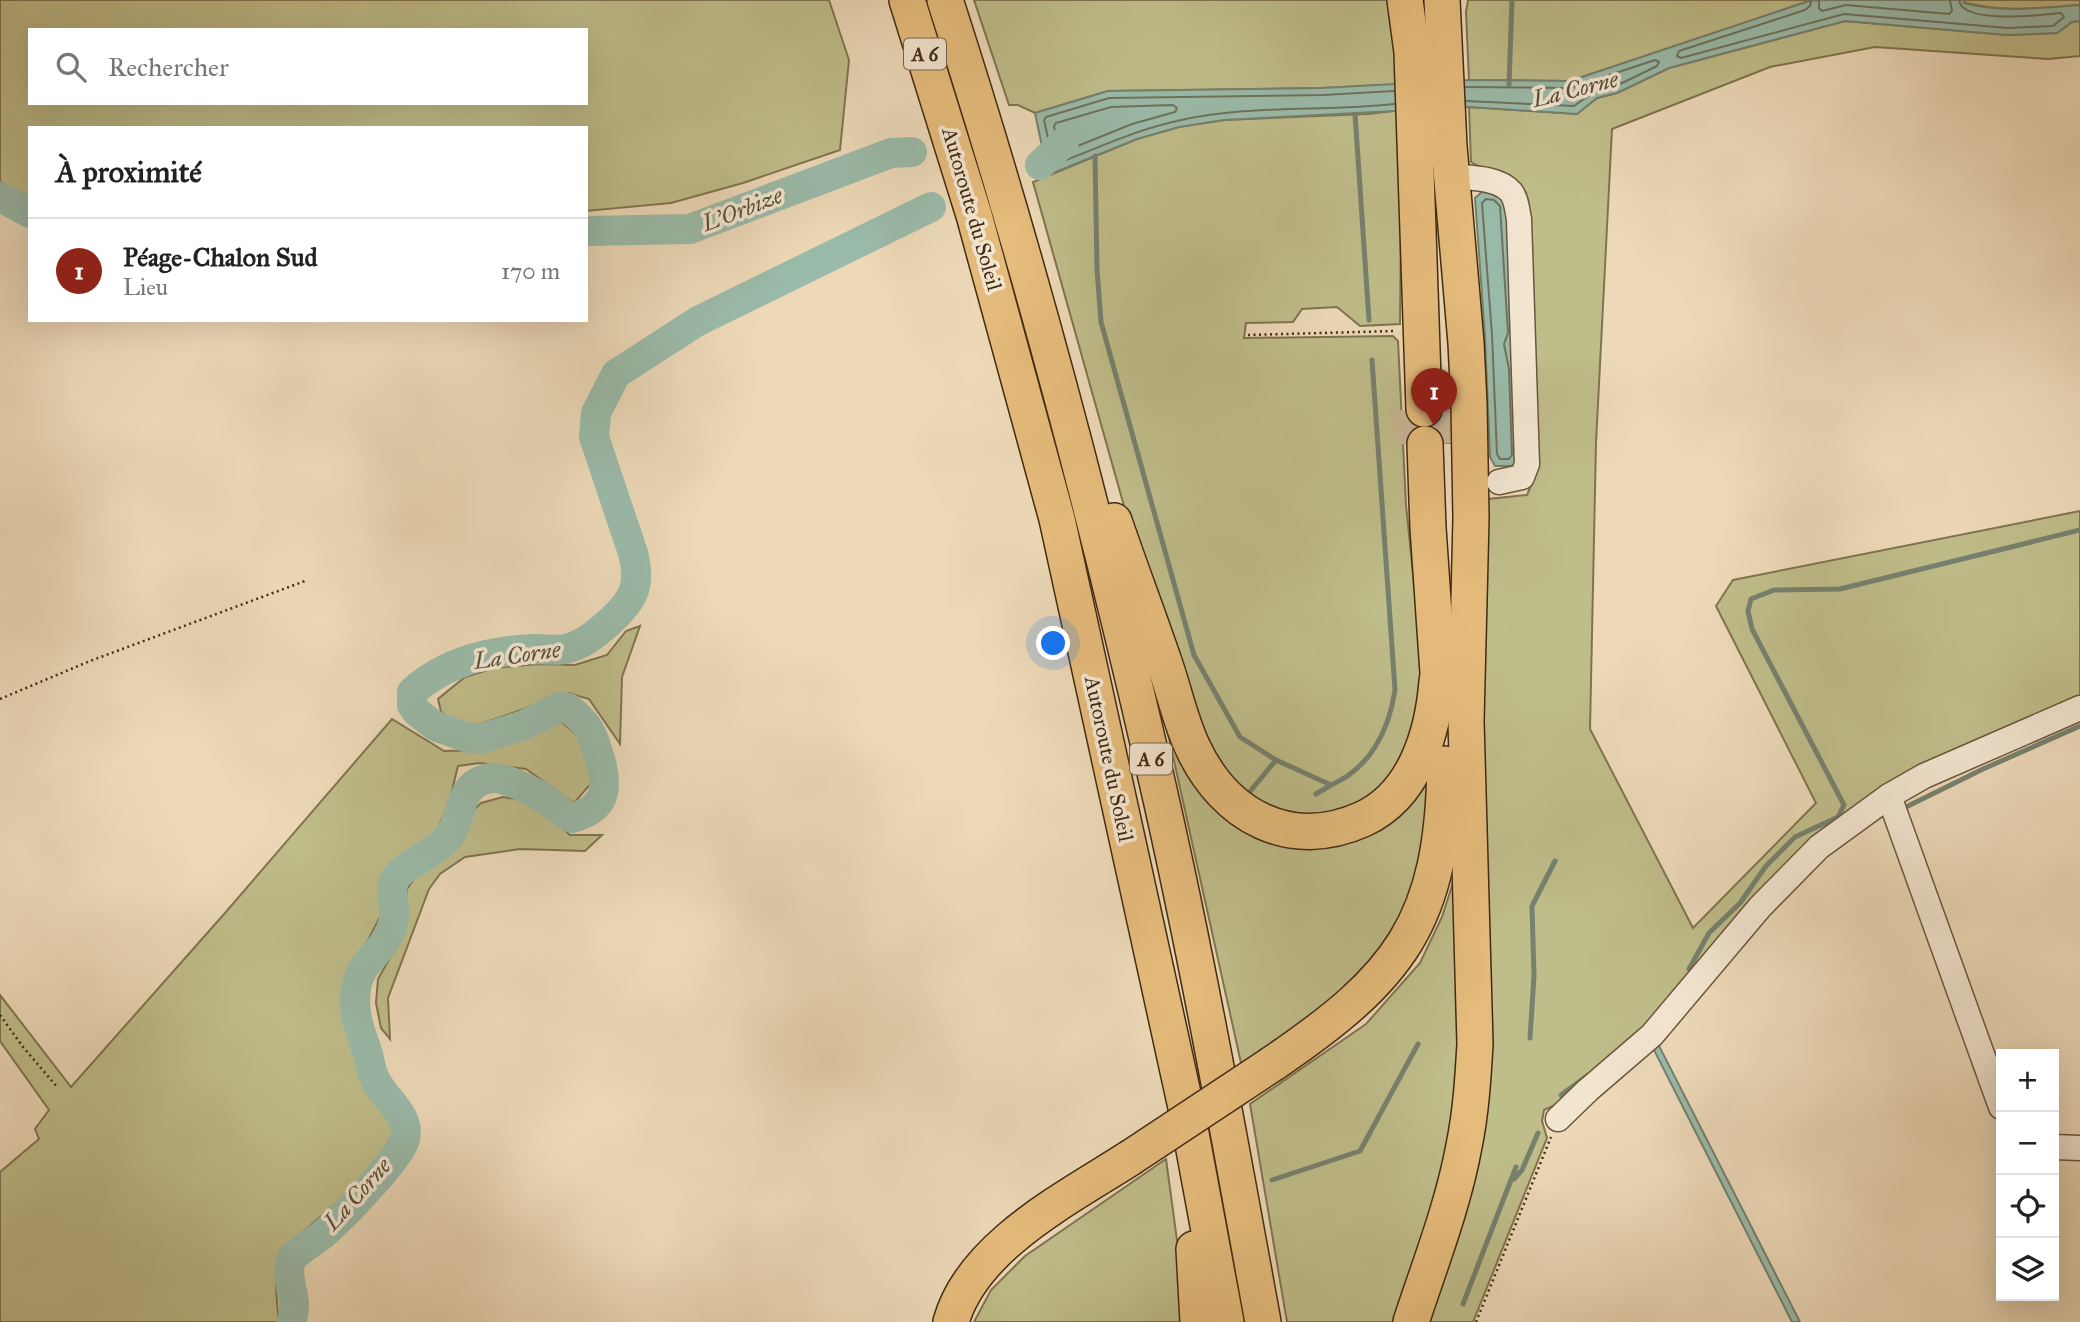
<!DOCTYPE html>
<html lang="fr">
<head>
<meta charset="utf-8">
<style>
	body { margin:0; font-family:"IM FELL Great Primer",serif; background:#f2f2f2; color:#222 }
	.controls { position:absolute; right:21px; bottom:21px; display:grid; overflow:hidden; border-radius:0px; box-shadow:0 7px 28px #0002 }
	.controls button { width:63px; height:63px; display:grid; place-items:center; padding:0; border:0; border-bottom:2px solid #e0e0e0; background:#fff; color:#222; font:35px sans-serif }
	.you { position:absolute; left:1054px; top:644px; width:24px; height:24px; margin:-18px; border:5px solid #fff; border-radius:50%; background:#1a73e8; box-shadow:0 0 0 10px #1a73e833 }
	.badge { display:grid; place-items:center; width:46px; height:46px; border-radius:50%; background:#8f2418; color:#fff; font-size:23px; font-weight:700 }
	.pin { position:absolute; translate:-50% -58px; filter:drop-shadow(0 2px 4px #0008) }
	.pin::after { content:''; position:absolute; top:37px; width:24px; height:21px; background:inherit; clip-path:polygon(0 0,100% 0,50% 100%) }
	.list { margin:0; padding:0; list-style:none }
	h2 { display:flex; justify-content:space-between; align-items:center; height:91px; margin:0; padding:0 28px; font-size:30px }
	h2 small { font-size:23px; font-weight:400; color:#767676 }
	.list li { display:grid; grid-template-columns:46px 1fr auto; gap:21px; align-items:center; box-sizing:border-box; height:105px; padding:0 28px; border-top:2px solid #e0e0e0 }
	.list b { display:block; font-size:26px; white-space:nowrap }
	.list p { margin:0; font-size:23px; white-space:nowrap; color:#767676 }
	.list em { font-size:23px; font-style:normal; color:#767676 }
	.icon { flex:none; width:38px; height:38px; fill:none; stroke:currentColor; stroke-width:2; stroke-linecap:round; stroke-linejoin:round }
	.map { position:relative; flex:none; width:2080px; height:1322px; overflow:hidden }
	.search { position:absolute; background:#fff; box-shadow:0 7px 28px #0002; left:28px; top:28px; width:560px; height:77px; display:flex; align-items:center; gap:18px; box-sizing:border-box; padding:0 24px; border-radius:0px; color:#767676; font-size:26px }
	.panel { position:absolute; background:#fff; box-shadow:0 7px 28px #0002; left:28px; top:126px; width:560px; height:196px; border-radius:0px }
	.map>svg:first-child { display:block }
	.green { fill:#bfbd8a; stroke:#80744e; stroke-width:2; fill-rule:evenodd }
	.water { fill:#9abbaa; stroke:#76816e; stroke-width:2 }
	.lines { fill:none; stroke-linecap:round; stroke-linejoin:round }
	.shore { stroke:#6e725e; stroke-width:2 }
	.stream { stroke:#76816e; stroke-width:5 }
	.river { stroke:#9abbaa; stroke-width:30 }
	.building { fill:#e0957e; stroke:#412a13; stroke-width:2 }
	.highway-tunnel { stroke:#cbb697; stroke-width:35; stroke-dasharray:35 18; stroke-linecap:butt }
	.minor-casing { stroke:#6c563c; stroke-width:27 }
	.highway-casing { stroke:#412a13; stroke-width:38 }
	.path { stroke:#412a13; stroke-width:2.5; stroke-dasharray:2 3.5; stroke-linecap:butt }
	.minor { stroke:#f3e6d1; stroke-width:24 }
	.highway { stroke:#e6bc7c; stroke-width:35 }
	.highway-bridge-casing { stroke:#412a13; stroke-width:38; stroke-linecap:butt }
	.highway-bridge { stroke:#e6bc7c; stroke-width:35 }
	.labels { text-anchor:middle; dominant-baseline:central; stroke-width:7; stroke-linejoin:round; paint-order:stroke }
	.shield { fill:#f3e6d1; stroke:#76624c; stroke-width:2 }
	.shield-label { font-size:19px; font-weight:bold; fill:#412a13 }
	.street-label { font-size:21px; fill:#412a13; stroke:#f3e6d1 }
	.water-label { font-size:23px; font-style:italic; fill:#574e39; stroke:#f3e6d1 }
</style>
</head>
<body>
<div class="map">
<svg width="2080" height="1322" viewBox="0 0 2080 1322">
	<rect width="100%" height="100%" fill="#edd9b8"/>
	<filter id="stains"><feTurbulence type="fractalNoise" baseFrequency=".00286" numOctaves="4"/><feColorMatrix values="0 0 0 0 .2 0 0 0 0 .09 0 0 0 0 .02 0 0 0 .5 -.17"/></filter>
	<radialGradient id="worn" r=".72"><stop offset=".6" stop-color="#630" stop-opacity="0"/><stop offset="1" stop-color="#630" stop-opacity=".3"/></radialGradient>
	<g class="green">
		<path d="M0 0H829L849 60 840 150 743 183 671 203 586 211V128H30V199L0 182ZM30 30H586V103H30Z"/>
		<path d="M974 0H1397L1403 84 1322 88 1108 91 1035 113 1018 105H1009Z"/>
		<path d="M1468 0H1823L1809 1 1570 81 1469 80 1466 12Z"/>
		<path d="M1965 0H2080V5C2039 8 2003 13 1963 2Z"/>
		<path d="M1845 21 2008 35 2057 33 2072 22 2080 21V56L2048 59 1875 47 1770 67 1612 129 1596 443 1590 729 1693 928 1816 803 1716 606 1733 580 2080 511V708L1879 798 1635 1045 1562 1102 1544 1110 1542 1121 1547 1138 1473 1322H1420L1459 1197 1482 779 1488 499 1527 495 1533 481 1535 376 1526 193 1517 182 1496 176 1471 162 1469 107 1577 114 1597 98 1617 93 1669 68Z"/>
		<path d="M1402 110 1400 324 1360 326 1337 307 1302 309 1293 322 1246 323 1244 338 1393 336 1398 341 1406 505 1426 702 1403 773 1344 816 1268 813 1213 766 1140 563 1033 182 1137 139 1179 127 1224 120 1368 114Z"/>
		<path d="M640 626 622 677 620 744 589 699 569 693 478 725 459 724 441 712 438 699 465 677 494 668 539 664 575 665 607 655 626 631Z"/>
		<path d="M1153 666 1206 789 1314 841 1432 752 1420 896 1351 995 1243 1072Z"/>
		<path d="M392 719 444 751 486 750 562 722 585 743 594 780 574 803 526 769 480 763 458 766 449 803 433 841 399 858 385 873 382 913 363 950 351 964 347 986V1015L358 1056 369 1090 388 1116 394 1132 380 1156 361 1182 284 1248C273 1272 276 1296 279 1322H0V1172L39 1139 35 1129 49 1110 0 1041V995L71 1087 225 913Z"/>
		<path d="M503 797 527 801 552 818 570 835H602L585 851 520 849 465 857 440 874 429 889 388 998 390 1039 381 1028 376 1003 378 979 395 949 403 922 407 889 417 875 452 851 466 829 471 813 481 803Z"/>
		<path d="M1458 867 1462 1119 1404 1322H1287L1250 1104 1366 1024 1420 963 1442 917Z"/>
		<path d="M1166 1159 1188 1322H974L991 1290 1025 1256Z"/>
	</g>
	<g class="water">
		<path d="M1823 0H1965L1964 3C2003 13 2040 8 2080 5V21L2072 22 2057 33 2007 35 1845 21 1669 68 1617 93 1597 98 1577 114 1469 107 1224 120 1179 127 1137 139 1048 175 1035 113 1108 91 1322 88 1469 80 1570 81 1809 1Z"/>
		<path d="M1482 192 1496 193 1507 201 1519 462 1511 466H1495L1490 457 1485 336 1475 198Z"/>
		<path d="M1656 1040 1800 1322H1792L1651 1044Z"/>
	</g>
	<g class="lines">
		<g class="shore">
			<path d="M1811 0 1810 6 1805 10 1679 51 1677 56 1681 58 1844 14 2008 28 2053 26 2064 17 2061 13C2042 15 1962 25 1959 0"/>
			<path d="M1819 0V8L1822 11 1846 5 1949 14 1952 11 1950 0"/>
			<path d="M1465 87 1570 88 1655 60 1659 62 1657 66 1614 87 1594 92 1574 106 1466 101"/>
			<path d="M1394 91 1323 95 1109 98 1046 117 1044 120 1053 161 1056 164C1096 149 1135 130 1177 121 1248 104 1323 112 1394 104"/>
			<path d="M1173 105 1177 108 1175 112 1132 124 1063 152 1059 150 1054 126 1056 123 1111 107Z"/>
			<path d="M1486 199 1494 200 1500 206 1508 333 1504 344 1509 369 1512 455 1509 459H1500L1497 454 1492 335 1482 203Z"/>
		</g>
		<g class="stream">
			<path d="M1509 85 1512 0"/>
			<path d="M1355 114 1369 320"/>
			<path d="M1095 156 1097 269 1101 322 1194 655 1240 737 1276 760"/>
			<path d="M1331 785C1370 768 1389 731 1395 690L1372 360"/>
			<path d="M1247 795 1276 760 1331 785 1316 794"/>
			<path d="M1904 808 1983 769 2080 726"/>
			<path d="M1689 969 1709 933 1740 903 1766 866 1795 837 1838 817 1844 805 1752 629 1748 611 1751 599 1774 590 1840 589 2080 530"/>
			<path d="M1530 1038 1534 976 1532 906 1555 861"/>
			<path d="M1561 1095 1587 1076"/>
			<path d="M1514 1179 1522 1170 1538 1133"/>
			<path d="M1272 1180 1360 1151 1418 1044"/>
			<path d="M1463 1304 1516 1167"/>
		</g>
		<g class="river">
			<path d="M1040 165 1064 142"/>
			<path d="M0 197 30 213"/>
			<path d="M586 231 690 229 891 153 912 152"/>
			<path d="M292 1322C293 1316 294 1310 294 1304 293 1289 285 1273 292 1258 301 1249 312 1243 322 1235 339 1221 400 1159 405 1139 411 1115 384 1099 375 1079 371 1071 370 1062 368 1054 364 1042 359 1030 357 1018 354 1004 354 984 362 971 373 953 388 945 393 923 397 909 389 893 394 881 400 865 438 854 451 834 463 816 457 782 492 778 506 777 539 794 551 803 558 808 563 815 572 818 605 809 609 790 600 759 596 746 593 734 585 724 580 718 574 713 569 708L561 707 552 711 524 725 480 739 469 738 435 726 417 712 412 705V692C445 662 491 650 535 649 548 649 560 652 572 647 591 641 628 609 634 590 638 578 636 565 633 553L594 437 596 413 616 374 698 321 931 207"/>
		</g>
	</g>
	<path class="building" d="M1444 409H1449L1450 443H1445L1442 433 1434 426 1441 419Z"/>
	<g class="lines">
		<g class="highway-tunnel">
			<path d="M1436 409 1437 444"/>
			<path d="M1411 410 1412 444"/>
		</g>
		<g class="minor-casing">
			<g id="minor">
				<path d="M1451 176C1469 178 1498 177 1511 192 1517 200 1517 210 1519 219L1527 464 1522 477 1499 482"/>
				<path d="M2001 1107 1889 796 1924 776 2080 708"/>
				<path d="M1558 1119 1588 1090 1652 1035 1760 907 1819 847 1889 796"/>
				<path d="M2054 1147 2080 1148"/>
			</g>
		</g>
		<g class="highway-casing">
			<g id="highway">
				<path d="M907 0 974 215 1057 519 1187 1112 1226 1322"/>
				<path d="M945 0C1030 262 1100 530 1161 799 1200 972 1231 1147 1263 1322"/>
				<path d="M1405 0 1412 52 1424 409"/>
				<path d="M1425 444 1428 528 1440 702"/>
				<path d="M1114 521C1130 568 1148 615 1164 662 1174 690 1180 721 1193 748 1225 816 1290 852 1363 819 1415 795 1433 733 1437 681"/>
				<path d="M1272 1064C1400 977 1443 923 1445 764"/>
				<path d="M1194 1249 1198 1322"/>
				<path d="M951 1322C972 1246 1068 1198 1130 1158"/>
				<path d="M1411 1322C1430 1264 1453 1206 1464 1146 1471 1112 1473 1078 1475 1044L1466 721 1471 518 1469 404 1466 343 1449 146 1442 0"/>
			</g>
		</g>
		<g class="path">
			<path d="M1248 335 1395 331"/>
			<path d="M0 699 90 661 305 581"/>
			<path d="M0 1015 23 1047 58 1088"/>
			<path d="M1476 1322 1551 1137"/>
		</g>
		<use href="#minor" class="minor"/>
		<use href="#highway" class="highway"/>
		<g class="highway-bridge-casing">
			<path id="highway-bridge" d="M1130 1158 1272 1064"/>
		</g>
		<use href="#highway-bridge" class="highway-bridge"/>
	</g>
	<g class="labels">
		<g class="shield">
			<rect x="904" y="38.5" width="42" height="31" rx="5"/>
			<rect x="1130" y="743.5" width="42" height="31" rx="5"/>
		</g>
		<g class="shield-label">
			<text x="925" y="54">A 6</text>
			<text x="1151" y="759">A 6</text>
		</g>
		<g class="street-label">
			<text transform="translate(972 209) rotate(74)">Autoroute du Soleil</text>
			<text transform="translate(1109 759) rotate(78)">Autoroute du Soleil</text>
		</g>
		<g class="water-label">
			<text transform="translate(1575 89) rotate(-14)">La Corne</text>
			<text transform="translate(742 209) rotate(-21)">L'Orbize</text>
			<text transform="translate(517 655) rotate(-8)">La Corne</text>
			<text transform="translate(357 1194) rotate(-48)">La Corne</text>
		</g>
	</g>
	<rect width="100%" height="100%" filter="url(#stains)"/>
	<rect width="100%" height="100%" fill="url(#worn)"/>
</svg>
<div class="controls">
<button>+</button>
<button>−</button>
<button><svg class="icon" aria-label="locate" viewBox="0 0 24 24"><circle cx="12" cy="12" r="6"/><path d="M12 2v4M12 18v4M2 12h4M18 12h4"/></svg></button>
<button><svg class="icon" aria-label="layers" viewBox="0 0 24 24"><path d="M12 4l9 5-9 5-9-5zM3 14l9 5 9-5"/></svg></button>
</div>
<div class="you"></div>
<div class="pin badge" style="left:1434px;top:426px">1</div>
<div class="search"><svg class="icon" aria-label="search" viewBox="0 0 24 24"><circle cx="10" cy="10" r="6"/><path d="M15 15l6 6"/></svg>Rechercher</div>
<section class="panel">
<h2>À proximité<small></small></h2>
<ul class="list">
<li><span class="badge">1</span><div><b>Péage-Chalon Sud</b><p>Lieu</p></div><em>170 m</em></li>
</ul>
</section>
</div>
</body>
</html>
